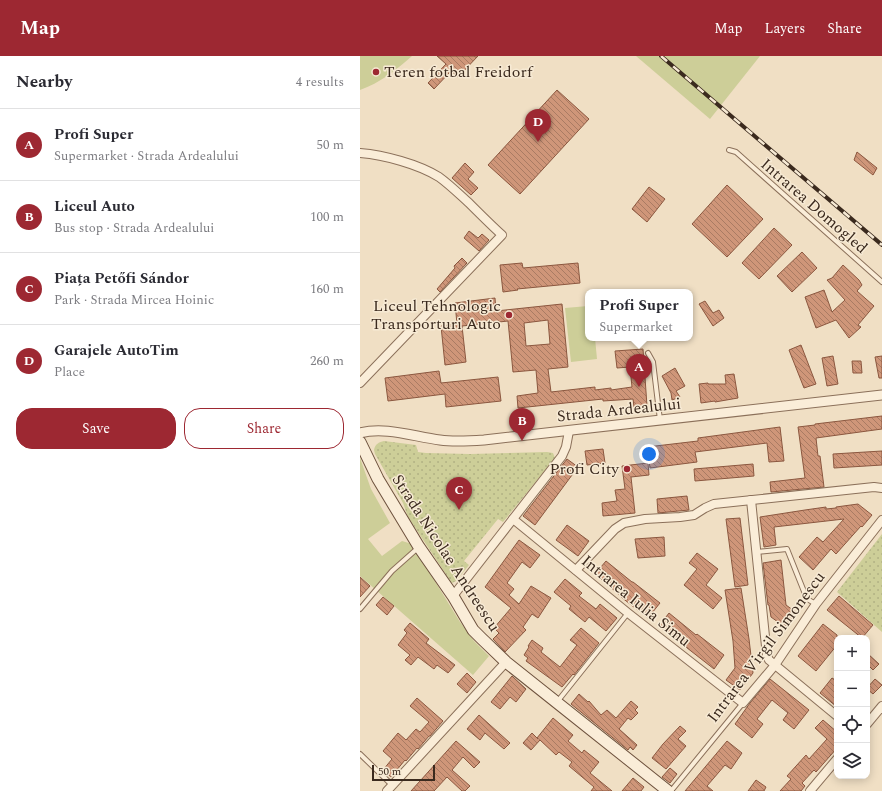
<!DOCTYPE html>
<html lang="en">
<head>
<meta charset="utf-8">
<style>
	body { margin:0; font-family:Spectral,serif; background:#f2f2f3; color:#2b2b33 }
	.controls { position:absolute; right:12px; bottom:12px; display:grid; overflow:hidden; border-radius:8px; box-shadow:0 2px 10px #0003 }
	.controls button { width:36px; height:36px; display:grid; place-items:center; padding:0; border:0; border-bottom:1px solid #e1e1e2; background:#fff; color:#2b2b33; font:20px sans-serif }
	.scale { position:absolute; left:12px; bottom:10px; width:63px; box-sizing:border-box; padding-left:4px; border:2px solid #3b2a1e; border-top:0; font-size:11px; line-height:14px; white-space:nowrap; color:#3b2a1e; -webkit-text-stroke:3px #f7ead4; paint-order:stroke }
	.you { position:absolute; left:289px; top:398px; width:14px; height:14px; margin:-10px; border:3px solid #fff; border-radius:50%; background:#1a73e8; box-shadow:0 0 0 6px #1a73e833 }
	.badge { display:grid; place-items:center; width:26px; height:26px; border-radius:50%; background:#9d2832; color:#fff; font-size:13px; font-weight:700 }
	.pin { position:absolute; translate:-50% -33px; filter:drop-shadow(0 1px 2px #0008) }
	.pin::after { content:''; position:absolute; top:21px; width:14px; height:12px; background:inherit; clip-path:polygon(0 0,100% 0,50% 100%) }
	.popup { position:absolute; left:225px; top:233px; width:108px; height:52px; box-sizing:border-box; display:grid; place-content:center; border-radius:8px; background:#fff; filter:drop-shadow(0 1px 3px #0005); font-size:13px; white-space:nowrap; color:#7c7c81 }
	.popup b { font-size:15px; color:#2b2b33 }
	.popup::after { content:''; position:absolute; left:50%; top:100%; margin-left:-8px; border:8px solid transparent; border-top-color:#fff }
	.list { margin:0; padding:0; list-style:none }
	h2 { display:flex; justify-content:space-between; align-items:center; height:52px; margin:0; padding:0 16px; font-size:17px }
	h2 small { font-size:13px; font-weight:400; color:#7c7c81 }
	.list li { display:grid; grid-template-columns:26px 1fr auto; gap:12px; align-items:center; box-sizing:border-box; height:72px; padding:0 16px; border-top:1px solid #e1e1e2 }
	.list b { display:block; font-size:15px; white-space:nowrap }
	.list p { margin:0; font-size:13px; white-space:nowrap; color:#7c7c81 }
	.list em { font-size:13px; font-style:normal; color:#7c7c81 }
	.actions { display:flex; gap:8px; padding:12px 16px }
	.actions a { flex:1; padding:9px 0; border:1px solid #9d2832; border-radius:16px; text-align:center; font-size:14px; color:#9d2832 }
	.actions .main { background:#9d2832; color:#fff }
	.icon { flex:none; width:22px; height:22px; fill:none; stroke:currentColor; stroke-width:2; stroke-linecap:round; stroke-linejoin:round }
	.map { position:relative; flex:none; width:522px; height:735px; overflow:hidden }
	header { display:flex; align-items:center; gap:24px; box-sizing:border-box; height:56px; padding:0 20px; background:#9d2832; color:#fff }
	header strong { font-size:19px }
	nav { display:flex; gap:22px; margin-inline-start:auto; font-size:14px }
	main { display:flex }
	aside { flex:1; background:#fff }
	.map>svg:first-child { display:block }
	.grass { fill:#cdce98 }
	.park { fill:url(#park-dots) }
	.building { fill:url(#building-back-hatch); stroke:#8b573f; fill-rule:evenodd }
	.lines { fill:none; stroke-linecap:round; stroke-linejoin:round }
	.service-casing { stroke:#8b705a; stroke-width:6 }
	.minor-casing { stroke:#8b705a; stroke-width:10 }
	.tertiary-casing { stroke:#8b705a; stroke-width:11 }
	.secondary-casing { stroke:#6d513d; stroke-width:13 }
	.service { stroke:#faedd8; stroke-width:4 }
	.minor { stroke:#faedd8; stroke-width:8 }
	.tertiary { stroke:#faedd8; stroke-width:9 }
	.secondary { stroke:#faedd8; stroke-width:11 }
	.rail-casing { stroke:#3b2a1e; stroke-width:4 }
	.rail { stroke:#f7ead4; stroke-width:2.5; stroke-dasharray:8; stroke-linecap:butt }
	.poi-dot { fill:#9d2832; stroke:#f7ead4; stroke-width:1.5 }
	.labels { text-anchor:middle; dominant-baseline:central; stroke-width:3; stroke-linejoin:round; paint-order:stroke }
	.poi-label { font-size:16px; fill:#3b2a1e; stroke:#f7ead4; text-anchor:end }
	.street-label { font-size:16px; fill:#3b2a1e; stroke:#f7ead4 }
</style>
</head>
<body>
<header>
<strong>Map</strong>
<nav><a>Map</a><a>Layers</a><a>Share</a></nav>
</header>
<main>
<aside>
<h2>Nearby<small>4 results</small></h2>
<ul class="list">
<li><span class="badge">A</span><div><b>Profi Super</b><p>Supermarket · Strada Ardealului</p></div><em>50 m</em></li>
<li><span class="badge">B</span><div><b>Liceul Auto</b><p>Bus stop · Strada Ardealului</p></div><em>100 m</em></li>
<li><span class="badge">C</span><div><b>Piața Petőfi Sándor</b><p>Park · Strada Mircea Hoinic</p></div><em>160 m</em></li>
<li><span class="badge">D</span><div><b>Garajele AutoTim</b><p>Place</p></div><em>260 m</em></li>
</ul>
<div class="actions"><a class="main">Save</a><a>Share</a></div>
</aside>
<div class="map">
<svg width="522" height="735" viewBox="0 0 522 735">
	<defs>
		<pattern id="park-dots" width="8" height="8" patternUnits="userSpaceOnUse"><rect width="8" height="8" fill="#cdce98"/><path d="M2 2h.1M6 6h.1" fill="none" stroke="#b1b183" stroke-width="1.8" stroke-linecap="round"/></pattern>
		<pattern id="building-back-hatch" width="6" height="6" patternUnits="userSpaceOnUse"><rect width="6" height="6" fill="#cf9679"/><path d="M-1 5l2 2M0 0l6 6M5-1l2 2" fill="none" stroke="#a97b63"/></pattern>
	</defs>
	<rect width="100%" height="100%" fill="#f0dfc4"/>
	<g class="grass">
		<path d="M0 0H52C36 14 20 27 0 34Z"/>
		<path d="M276 0H400L350 63Z"/>
		<path d="M228 250V282H235L237 303 211 306 205 252Z"/>
		<path d="M0 402 11 433 30 467 8 483 22 500 42 485 52 488 100 566 114 585 129 600 113 619 0 520Z"/>
	</g>
	<g class="park">
		<path d="M24 385 56 389 58 396 66 397 110 398 187 396 193 397 195 402 143 466 138 463 104 505 109 509 96 525 92 527 91 526 48 461 43 447 15 398 14 394C15 388 19 386 24 385Z"/>
		<path d="M522 478V576L477 536Z"/>
	</g>
	<g class="building">
		<path d="M77 0H118L98 21 91 15 74 33 68 27 86 8Z"/>
		<path d="M197 34 229 63 160 138 128 109Z"/>
		<path d="M497 96 517 112 513 119 494 104Z"/>
		<path d="M105 107 114 116 108 123 118 132 111 139 92 122Z"/>
		<path d="M367 129 403 163 367 201 332 168Z"/>
		<path d="M289 131 305 143 287 166 272 153Z"/>
		<path d="M414 172 432 189 399 223 382 207Z"/>
		<path d="M109 175 118 182 122 178 129 184 119 195 104 182Z"/>
		<path d="M442 196 457 212 432 236 417 220Z"/>
		<path d="M102 202 107 207 80 236 77 233 95 212 94 210Z"/>
		<path d="M162 207 163 212 218 207 220 227 157 233 158 234 143 236 140 209Z"/>
		<path d="M483 209 499 224 502 229 497 235 514 250 498 269 501 271 489 282 476 264 456 272 445 241 464 234 472 256 485 244 467 224 472 222Z"/>
		<path d="M135 242 136 255 202 248 208 311 188 313 191 336 235 331V334L251 332V334L272 331 270 311 257 312 255 295 283 293 287 350 274 351 273 343 243 345V343L158 352 157 340 178 337 176 314 153 316 148 265 102 270 106 306 85 309 81 270 97 268 95 247ZM188 264 190 288 166 290 164 267Z"/>
		<path d="M345 245 353 257 359 254 364 262 353 270 339 248Z"/>
		<path d="M441 289 456 328 444 332 429 294Z"/>
		<path d="M473 300 478 328 467 330 462 302Z"/>
		<path d="M522 300V322H519L515 301Z"/>
		<path d="M492 305H501L502 317H493Z"/>
		<path d="M315 312 325 330 316 335 320 341 312 344 311 337 302 320Z"/>
		<path d="M79 315 81 327 138 321 141 345 86 351 85 338 28 345 25 322Z"/>
		<path d="M374 318 378 342 355 346V345L341 347 339 328 348 327V328H366L365 319Z"/>
		<path d="M522 360V373L456 382 458 400H460L464 431 411 436 410 426 445 422 438 371 455 369V368Z"/>
		<path d="M420 371 424 405 409 406 407 387 335 396 337 406 290 412 287 391 338 385V382Z"/>
		<path d="M243 393 245 407 227 409 225 395Z"/>
		<path d="M522 395V409L474 412 473 398Z"/>
		<path d="M207 403 218 411 175 469 163 460Z"/>
		<path d="M288 407 289 419 271 421 275 457 243 460 242 447 257 445 255 434 265 433 262 410Z"/>
		<path d="M393 408 394 420 335 425 334 413Z"/>
		<path d="M327 440 329 454 298 457 297 443Z"/>
		<path d="M498 448 512 459 502 471 501 470 476 498 471 493 453 514 439 501 457 481 463 486 484 463 414 471 416 489 404 491 400 461 445 454 466 451V453L476 452V451Z"/>
		<path d="M380 462 388 529 375 531 366 463Z"/>
		<path d="M207 469 229 485 218 500 196 484Z"/>
		<path d="M304 481 305 500 278 502 275 483Z"/>
		<path d="M159 484 180 499 170 512 162 506 147 527 154 533 149 539 159 548 171 530 191 542 178 562 172 558 163 571 166 574 145 596 133 583 139 577 134 572 151 552 125 531Z"/>
		<path d="M337 497 358 513 346 529 362 542 353 553 324 529 337 513 329 507Z"/>
		<path d="M421 504 426 549 437 557 425 571 411 561 409 549H408L403 507Z"/>
		<path d="M246 505 272 526H273L300 547 288 562 261 541V540L235 518Z"/>
		<path d="M0 521 10 530 0 541Z"/>
		<path d="M205 523 222 537 219 540 236 553 240 548 257 562 246 575 229 561 225 566 209 553 211 550 194 536Z"/>
		<path d="M381 532 389 583 393 617 380 634 366 624 375 612 373 585 365 534Z"/>
		<path d="M479 540 513 569 502 582 467 554Z"/>
		<path d="M23 541 34 550 27 559 16 549Z"/>
		<path d="M309 557 336 579 337 578 364 599 354 613 299 570Z"/>
		<path d="M50 567 69 583 66 587 95 609 88 617 77 609 74 613 58 601 51 609 45 604 50 599 38 589 47 577 44 574Z"/>
		<path d="M463 568 477 579V589L456 615 438 600Z"/>
		<path d="M221 572 239 587 214 619 213 618 202 631 166 605 168 602 164 599 169 591 168 590 172 584 183 592 181 596 200 611 217 589 210 584Z"/>
		<path d="M507 597 519 608 513 614 507 608Z"/>
		<path d="M107 617 116 626 107 637 97 628Z"/>
		<path d="M152 620 166 633 156 646 150 641 140 653 131 646Z"/>
		<path d="M472 622 477 625V651L460 637Z"/>
		<path d="M410 623 449 654 434 673 423 664 428 657 412 644 397 663 403 668 392 682 375 668 390 647Z"/>
		<path d="M515 623 522 629 513 638 507 633V632Z"/>
		<path d="M219 638 228 646 229 645 241 659 247 654 256 662 271 645 278 651 275 654 278 657 271 664 268 662 259 673 277 689 273 694 270 691 268 694 211 648Z"/>
		<path d="M57 642 83 665 70 680H69L58 693 57 692 46 705 45 704 31 721 23 714 32 703 23 695 38 677 46 684 56 673 60 676 69 666 50 650Z"/>
		<path d="M119 659 150 687 144 693 125 677 120 684 107 673Z"/>
		<path d="M193 662 213 679 208 685 222 697 224 694 239 706 230 717 252 735H231L234 731 209 710 212 706 199 696 196 699 180 684 171 694 163 687 172 677 178 683 177 682Z"/>
		<path d="M463 664 477 676V692L456 716 454 714 442 727 445 730 441 735H420L431 723 427 720 446 699 449 703 467 683 455 672Z"/>
		<path d="M320 670 326 675 318 683 326 690 306 713 292 702 303 688Z"/>
		<path d="M96 685 120 706 114 712 103 701 92 714 110 730 105 735H102L87 721 74 735H51Z"/>
		<path d="M367 685 382 697 371 713 365 709 347 730 353 735H325Z"/>
		<path d="M310 712 317 718 310 727 302 721Z"/>
		<path d="M273 722 284 731 281 735H262Z"/>
		<path d="M396 724 406 731 404 735H388Z"/>
	</g>
	<g class="lines">
		<g class="service-casing">
			<g id="service">
				<path d="M369 94 376 96 522 226"/>
				<path d="M288 297 293 306 300 364"/>
				<path d="M397 496 427 493 447 543 456 548"/>
				<path d="M0 553 32 515 59 491"/>
				<path d="M197 646 268 557"/>
				<path d="M0 698 32 729"/>
				<path d="M311 735 383 647"/>
			</g>
		</g>
		<g class="minor-casing">
			<g id="minor">
				<path d="M0 97C24 99 58 108 79 121 90 129 99 138 109 147 120 158 131 169 142 179L0 327"/>
				<path d="M391 444 407 600 409 604 477 660"/>
				<path d="M153 463 268 557 383 647 415 609 456 548 522 464"/>
				<path d="M216 514 255 473 264 467 285 463 320 461 334 459 345 452 354 448 514 431 522 432"/>
				<path d="M93 540 202 400 206 391 209 375"/>
				<path d="M507 668 522 650"/>
				<path d="M27 735 146 606"/>
				<path d="M450 735 477 703"/>
			</g>
		</g>
		<g class="tertiary-casing">
			<path id="tertiary" d="M0 377C25 370 55 381 80 384 94 386 109 385 124 384L522 339"/>
		</g>
		<g class="secondary-casing">
			<path id="secondary" d="M0 386 18 423 59 491 93 540 113 574 121 582 146 606 308 735"/>
		</g>
		<use href="#service" class="service"/>
		<use href="#minor" class="minor"/>
		<use href="#tertiary" class="tertiary"/>
		<use href="#secondary" class="secondary"/>
		<g class="rail-casing">
			<path id="rail" d="M301 0 522 189"/>
		</g>
		<use href="#rail" class="rail"/>
	</g>
	<g class="poi-dot">
		<circle cx="16" cy="16" r="4"/>
		<circle cx="149" cy="259" r="4"/>
		<circle cx="267" cy="413" r="4"/>
	</g>
	<g class="labels">
		<g class="poi-label">
			<text x="24" y="16" text-anchor="start">Teren fotbal Freidorf</text>
			<text x="141" y="250">Liceul Tehnologic<tspan x="141" dy="18">Transporturi Auto</tspan></text>
			<text x="259" y="413">Profi City</text>
		</g>
		<g class="street-label">
			<text transform="translate(454 150) rotate(41)">Intrarea Domogled</text>
			<text transform="translate(259 354) rotate(-6)">Strada Ardealului</text>
			<text transform="translate(86 497) rotate(57)">Strada Nicolae Andreescu</text>
			<text transform="translate(276 545) rotate(39)">Intrarea Iulia Simu</text>
			<text transform="translate(406 591) rotate(-53)">Intrarea Virgil Simonescu</text>
		</g>
	</g>
</svg>
<div class="controls">
<button>+</button>
<button>−</button>
<button><svg class="icon" aria-label="locate" viewBox="0 0 24 24"><circle cx="12" cy="12" r="6"/><path d="M12 2v4M12 18v4M2 12h4M18 12h4"/></svg></button>
<button><svg class="icon" aria-label="layers" viewBox="0 0 24 24"><path d="M12 4l9 5-9 5-9-5zM3 14l9 5 9-5"/></svg></button>
</div>
<div class="scale">50 m</div>
<div class="you"></div>
<div class="pin badge" style="left:279px;top:331px">A</div>
<div class="popup"><b>Profi Super</b>Supermarket</div>
<div class="pin badge" style="left:162px;top:385px">B</div>
<div class="pin badge" style="left:99px;top:454px">C</div>
<div class="pin badge" style="left:178px;top:86px">D</div>
</div>
</main>
</body>
</html>
